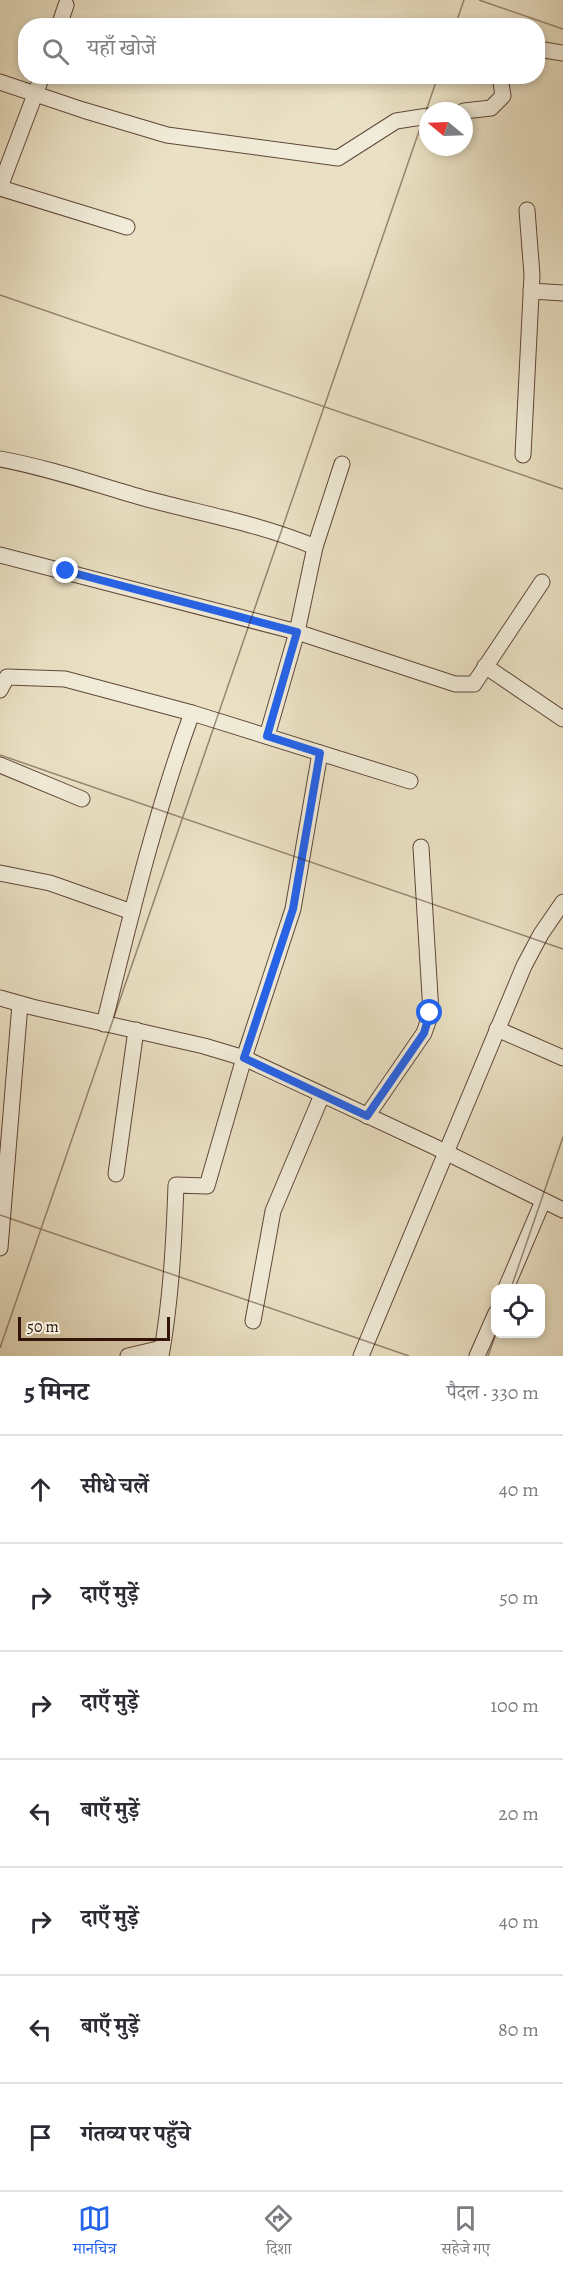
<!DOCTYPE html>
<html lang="hi">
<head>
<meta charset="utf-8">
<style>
	body { margin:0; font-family:Alegreya,"Noto Serif Devanagari",serif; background:#f7f7f7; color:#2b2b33 }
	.controls { position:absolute; right:18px; bottom:18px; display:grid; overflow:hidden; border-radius:12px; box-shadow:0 3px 9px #0003 }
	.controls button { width:54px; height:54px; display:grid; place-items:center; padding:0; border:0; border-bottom:2px solid #e1e1e2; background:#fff; color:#2b2b33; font:30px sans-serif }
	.compass { position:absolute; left:419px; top:102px; width:54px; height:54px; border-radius:50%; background:#fff; box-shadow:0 3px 9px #0003; rotate:289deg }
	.scale { position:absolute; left:18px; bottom:15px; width:152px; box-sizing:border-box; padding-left:6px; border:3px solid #321409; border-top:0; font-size:16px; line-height:21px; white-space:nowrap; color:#321409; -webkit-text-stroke:4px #f1ecd9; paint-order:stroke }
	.stop { position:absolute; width:18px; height:18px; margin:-14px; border:4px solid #2563eb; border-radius:50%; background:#fff }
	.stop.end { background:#2563eb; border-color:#fff; box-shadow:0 2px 6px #0008 }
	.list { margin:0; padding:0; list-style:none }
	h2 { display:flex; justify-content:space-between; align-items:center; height:78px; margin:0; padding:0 24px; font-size:26px }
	h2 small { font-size:20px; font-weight:400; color:#7c7c81 }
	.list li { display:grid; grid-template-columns:39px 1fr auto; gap:18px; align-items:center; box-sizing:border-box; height:108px; padding:0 24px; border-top:2px solid #e1e1e2 }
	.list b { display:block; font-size:22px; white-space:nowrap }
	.list em { font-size:20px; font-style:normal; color:#7c7c81 }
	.icon { flex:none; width:33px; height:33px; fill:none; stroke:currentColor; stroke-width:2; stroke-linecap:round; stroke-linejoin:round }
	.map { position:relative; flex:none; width:563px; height:1356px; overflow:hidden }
	.search { position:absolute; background:#fff; box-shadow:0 3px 9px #0003; left:18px; right:18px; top:18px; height:66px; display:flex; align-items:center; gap:15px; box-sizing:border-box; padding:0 21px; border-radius:24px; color:#7c7c81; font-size:22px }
	.sheet { height:834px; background:#fff }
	nav { display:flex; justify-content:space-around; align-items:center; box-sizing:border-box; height:84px; border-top:2px solid #e1e1e2; background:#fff; font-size:16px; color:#7c7c81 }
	nav a { display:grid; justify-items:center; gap:3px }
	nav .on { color:#2563eb }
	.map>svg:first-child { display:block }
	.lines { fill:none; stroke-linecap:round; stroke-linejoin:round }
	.street-casing { stroke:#604738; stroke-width:17 }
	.street { stroke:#f1ecd9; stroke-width:15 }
	.route { stroke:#2563eb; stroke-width:8 }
	.ticks { fill:none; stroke:#321409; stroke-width:1.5; stroke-opacity:0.45 }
</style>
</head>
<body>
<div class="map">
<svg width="563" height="1356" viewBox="0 0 563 1356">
	<rect width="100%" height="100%" fill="#eae1c4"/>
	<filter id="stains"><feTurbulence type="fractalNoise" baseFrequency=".00333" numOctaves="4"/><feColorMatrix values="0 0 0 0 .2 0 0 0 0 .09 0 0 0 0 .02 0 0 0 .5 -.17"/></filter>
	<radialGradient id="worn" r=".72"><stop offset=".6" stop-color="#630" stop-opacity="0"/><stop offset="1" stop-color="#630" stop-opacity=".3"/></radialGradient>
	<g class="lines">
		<g class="street-casing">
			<g id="street">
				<path d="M59 26 66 5"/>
				<path d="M538 49 563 53"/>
				<path d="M0 82 83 110 167 135 338 158 396 121 428 116"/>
				<path d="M464 111 491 108 503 96 500 76"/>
				<path d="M0 187 42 76"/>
				<path d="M0 188 127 227"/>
				<path d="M531 291 563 293"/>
				<path d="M523 455 532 275 527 210"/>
				<path d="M0 459C50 468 97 485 147 499 203 514 261 524 315 547"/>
				<path d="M0 555 297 632 455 684H474L542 582"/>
				<path d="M485 666 563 719"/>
				<path d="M0 690 7 677 65 679 192 713 410 781"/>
				<path d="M267 736 297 632 315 547 342 464"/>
				<path d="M0 765 82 799"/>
				<path d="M0 873 50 883 132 912"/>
				<path d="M0 998 32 1007 204 1046 244 1058 435 1147 563 1210"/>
				<path d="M104 1024C130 919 155 814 192 713"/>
				<path d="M497 1029 563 1058"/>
				<path d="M367 1116 424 1033 431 1013 421 847"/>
				<path d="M116 1174 136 1030"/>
				<path d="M0 1248 20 1004"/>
				<path d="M506 1288 543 1201"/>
				<path d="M253 1321 273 1211 322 1095"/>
				<path d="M128 1356 162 1348"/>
				<path d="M161 1356C171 1300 174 1242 176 1185L207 1186 244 1058 293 909 320 753"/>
				<path d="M361 1356 524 966 541 934 563 902"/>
				<path d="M477 1356 496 1313"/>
			</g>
		</g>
		<use href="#street" class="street"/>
	</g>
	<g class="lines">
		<path class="route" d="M66 571 297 632 267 736 320 753 293 909 244 1058 367 1116 424 1033 430 1013"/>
	</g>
	<path class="ticks" d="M479 0 563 29M455 26 464 0M0 295 563 489M0 755 563 949M0 1215 409 1356M511 1288 563 1137M0 1348 438 76M488 1356 496 1334"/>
	<rect width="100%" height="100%" filter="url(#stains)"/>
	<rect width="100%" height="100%" fill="url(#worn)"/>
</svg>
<div class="controls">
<button><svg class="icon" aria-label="locate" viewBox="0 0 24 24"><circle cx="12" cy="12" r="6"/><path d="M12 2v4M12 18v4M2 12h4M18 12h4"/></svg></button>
</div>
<svg class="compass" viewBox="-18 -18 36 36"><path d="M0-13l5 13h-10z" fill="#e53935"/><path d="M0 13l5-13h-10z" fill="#7c7c81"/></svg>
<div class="scale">50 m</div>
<div class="stop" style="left:430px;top:1013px"></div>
<div class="stop end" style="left:66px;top:571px"></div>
<div class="search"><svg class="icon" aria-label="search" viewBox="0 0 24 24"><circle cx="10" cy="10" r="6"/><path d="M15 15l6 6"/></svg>यहाँ खोजें</div>
</div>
<section class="sheet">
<h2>5 मिनट<small>पैदल · 330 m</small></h2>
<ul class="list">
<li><svg class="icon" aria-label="ahead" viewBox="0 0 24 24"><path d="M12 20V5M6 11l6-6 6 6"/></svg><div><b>सीधे चलें</b></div><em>40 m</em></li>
<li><svg class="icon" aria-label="right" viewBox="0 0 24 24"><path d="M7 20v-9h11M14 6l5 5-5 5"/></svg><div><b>दाएँ मुड़ें</b></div><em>50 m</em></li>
<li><svg class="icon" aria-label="right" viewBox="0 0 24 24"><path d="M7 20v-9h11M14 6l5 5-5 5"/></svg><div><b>दाएँ मुड़ें</b></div><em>100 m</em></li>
<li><svg class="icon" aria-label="left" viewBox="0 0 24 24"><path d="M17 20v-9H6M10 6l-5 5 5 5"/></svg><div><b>बाएँ मुड़ें</b></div><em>20 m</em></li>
<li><svg class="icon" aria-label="right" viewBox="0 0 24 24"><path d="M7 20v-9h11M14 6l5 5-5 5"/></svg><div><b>दाएँ मुड़ें</b></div><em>40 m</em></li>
<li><svg class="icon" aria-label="left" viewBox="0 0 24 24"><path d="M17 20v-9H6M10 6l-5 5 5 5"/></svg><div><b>बाएँ मुड़ें</b></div><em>80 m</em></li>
<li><svg class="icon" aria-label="arrive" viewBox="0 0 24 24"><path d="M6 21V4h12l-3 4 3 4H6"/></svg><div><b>गंतव्य पर पहुँचे</b></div></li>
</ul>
</section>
<nav>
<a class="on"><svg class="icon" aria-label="map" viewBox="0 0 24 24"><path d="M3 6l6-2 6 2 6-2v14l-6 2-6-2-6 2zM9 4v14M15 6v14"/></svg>मानचित्र</a>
<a><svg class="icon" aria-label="directions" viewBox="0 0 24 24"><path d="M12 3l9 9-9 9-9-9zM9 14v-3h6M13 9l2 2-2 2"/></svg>दिशा</a>
<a><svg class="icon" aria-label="saved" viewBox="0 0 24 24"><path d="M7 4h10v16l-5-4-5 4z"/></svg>सहेजे गए</a>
</nav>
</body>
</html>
